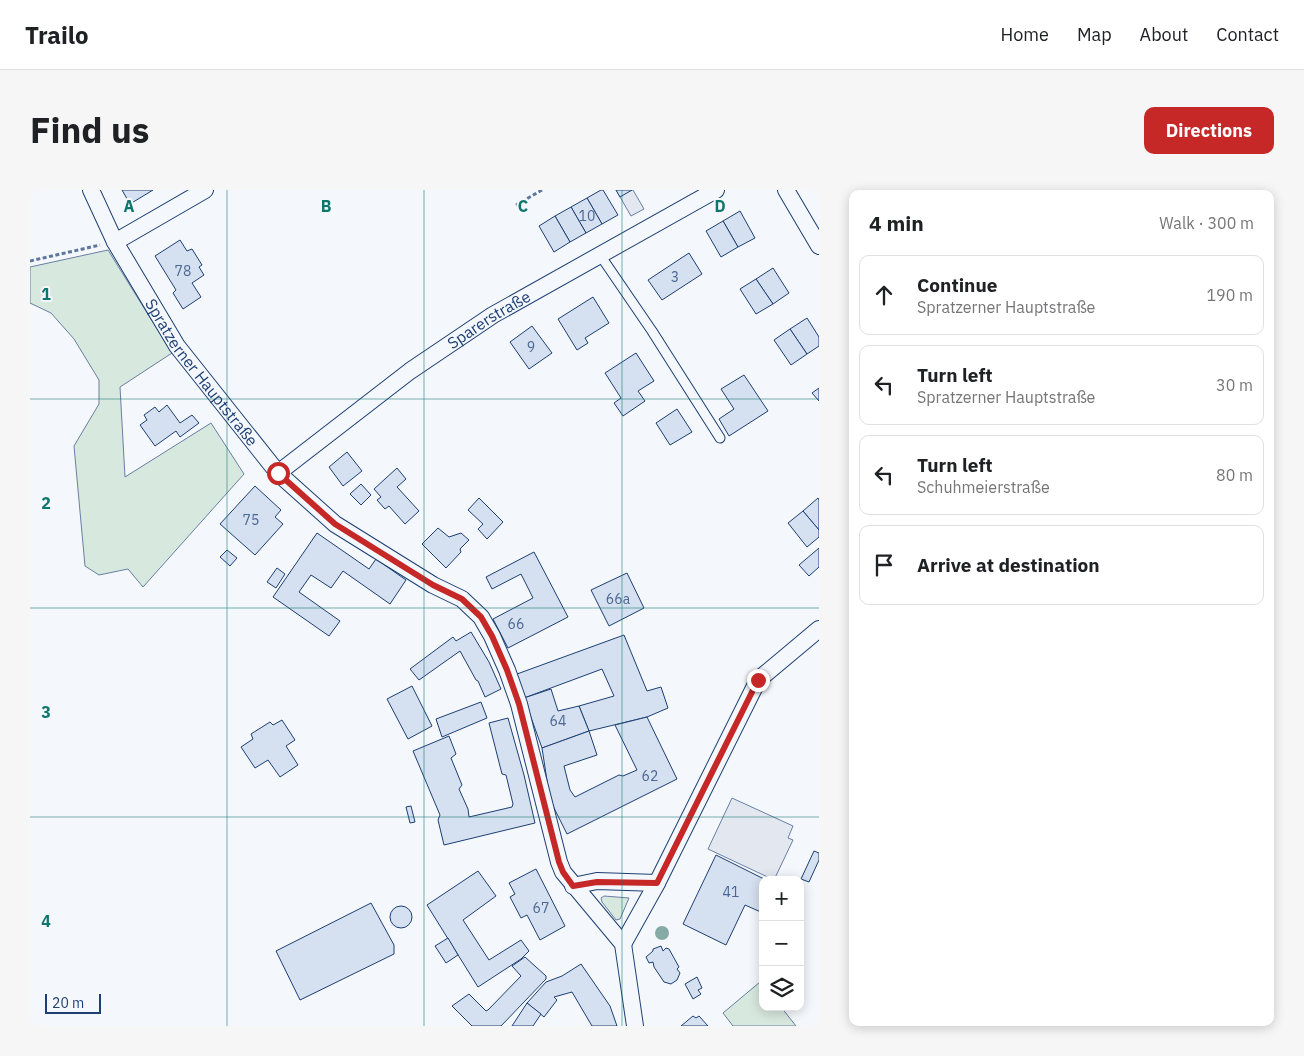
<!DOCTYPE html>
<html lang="en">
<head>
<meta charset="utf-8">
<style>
	body { margin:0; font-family:"IBM Plex Sans",sans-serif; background:#f6f6f6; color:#202124 }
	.controls { position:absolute; right:15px; bottom:15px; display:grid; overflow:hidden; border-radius:10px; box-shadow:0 2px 12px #0003 }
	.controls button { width:45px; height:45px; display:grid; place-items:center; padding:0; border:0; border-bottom:1px solid #e0e0e0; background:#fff; color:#202124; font:25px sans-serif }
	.scale { position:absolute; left:15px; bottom:12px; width:56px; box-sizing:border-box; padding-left:5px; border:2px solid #1d3f73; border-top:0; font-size:14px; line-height:18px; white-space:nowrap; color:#1d3f73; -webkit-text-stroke:4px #f4f7fb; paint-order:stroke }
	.stop { position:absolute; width:15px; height:15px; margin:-11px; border:4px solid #c62828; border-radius:50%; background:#fff }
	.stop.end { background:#c62828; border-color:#fff; box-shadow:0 1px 5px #0008 }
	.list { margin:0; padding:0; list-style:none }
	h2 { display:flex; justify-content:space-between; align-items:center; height:65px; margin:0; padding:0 20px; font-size:21px }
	h2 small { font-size:16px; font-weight:400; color:#757577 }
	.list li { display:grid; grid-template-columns:32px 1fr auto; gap:15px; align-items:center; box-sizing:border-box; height:80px; margin:0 10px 10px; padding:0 10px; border:1px solid #e0e0e0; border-radius:10px }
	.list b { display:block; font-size:19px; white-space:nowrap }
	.list p { margin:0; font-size:16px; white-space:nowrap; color:#757577 }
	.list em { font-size:16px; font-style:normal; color:#757577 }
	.icon { flex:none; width:28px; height:28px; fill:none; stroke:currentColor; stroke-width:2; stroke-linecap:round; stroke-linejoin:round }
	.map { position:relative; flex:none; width:789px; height:836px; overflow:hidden; border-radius:10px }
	header { display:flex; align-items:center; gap:30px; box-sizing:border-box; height:70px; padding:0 25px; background:#fff; border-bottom:1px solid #e0e0e0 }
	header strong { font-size:24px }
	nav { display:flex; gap:28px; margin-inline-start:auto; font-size:18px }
	.intro { display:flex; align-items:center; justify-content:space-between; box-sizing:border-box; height:120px; padding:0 30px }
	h1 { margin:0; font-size:35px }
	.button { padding:12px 22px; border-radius:10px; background:#c62828; color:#fff; font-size:18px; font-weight:700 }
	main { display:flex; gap:30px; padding:0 30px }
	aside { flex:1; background:#fff; border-radius:10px; box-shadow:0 2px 12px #0003 }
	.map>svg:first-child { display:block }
	.green { fill:#d7e8df; stroke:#687fa3 }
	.parking { fill:#e3e8f0; stroke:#687fa3 }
	.building { fill:#d5e0f0; stroke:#1d3f73 }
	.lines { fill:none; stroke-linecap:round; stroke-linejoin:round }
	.lane-casing { stroke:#1d3f73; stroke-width:11 }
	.street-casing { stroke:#1d3f73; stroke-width:18 }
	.path { stroke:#5e769c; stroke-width:3; stroke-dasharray:4 2.5; stroke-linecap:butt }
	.lane { stroke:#f4f7fb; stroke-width:9 }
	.street { stroke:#f4f7fb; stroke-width:16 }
	.tree { fill:#86aba6 }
	.route { stroke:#c62828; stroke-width:6 }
	.grid { fill:none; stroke:#0f766e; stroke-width:1; stroke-opacity:0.55 }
	.labels { text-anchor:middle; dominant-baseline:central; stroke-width:4; stroke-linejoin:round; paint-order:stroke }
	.number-label { font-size:14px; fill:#4b6792 }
	.street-label { font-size:16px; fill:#1d3f73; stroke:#f4f7fb }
	.grid-label { font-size:16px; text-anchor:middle; font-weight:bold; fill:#0f766e; stroke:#f4f7fb; stroke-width:4; stroke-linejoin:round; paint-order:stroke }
</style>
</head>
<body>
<header>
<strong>Trailo</strong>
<nav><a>Home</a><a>Map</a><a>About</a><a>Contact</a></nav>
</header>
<div class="intro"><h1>Find us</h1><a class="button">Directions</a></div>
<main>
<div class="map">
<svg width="789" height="836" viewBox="0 0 789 836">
	<rect width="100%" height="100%" fill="#f4f7fb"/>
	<g class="green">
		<path d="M78 60 142 163 90 197 95 287 181 233 214 284 113 397 98 379 69 385 55 376 44 256 69 214V190L44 149 21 123 0 113V77Z"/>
		<path d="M574 706 599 708 590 729 586 730 572 712 571 708Z"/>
		<path d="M730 792 733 795V817H751L766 836H703L693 823Z"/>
	</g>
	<g class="parking">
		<path d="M586 0H603L614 19 601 26Z"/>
		<path d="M702 608 763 636 758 648 763 650 744 690 678 659Z"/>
	</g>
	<g class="building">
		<path d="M92 0H123L100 14Z"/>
		<path d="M571 0H573L588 25 572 34 557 8Z"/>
		<path d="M586 0H602L590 7Z"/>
		<path d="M557 8 572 34 556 43 541 17Z"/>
		<path d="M541 17 556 43 540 52 525 26Z"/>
		<path d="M710 21 725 48 708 57 693 31Z"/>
		<path d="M525 26 540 52 524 62 509 36Z"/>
		<path d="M693 31 708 57 691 67 676 41Z"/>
		<path d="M150 50 157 61 162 59 172 75 169 77 174 85 162 93 171 107 153 119 143 103 146 100 125 66Z"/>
		<path d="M659 63 672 84 632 110 618 90Z"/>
		<path d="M743 78 759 103 743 114 726 89Z"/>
		<path d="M726 89 743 114 726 124 710 99Z"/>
		<path d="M563 107 579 133 555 148 558 153 547 160 528 129Z"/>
		<path d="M777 128 789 147V156L777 164 760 139Z"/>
		<path d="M502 136 522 163 499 179 480 152Z"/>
		<path d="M760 139 777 164 761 175 744 150Z"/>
		<path d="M606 163 624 191 608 201 615 211 593 226 584 213 591 208 575 183Z"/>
		<path d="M714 185 738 221 699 246 689 229 704 219 691 199Z"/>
		<path d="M789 198V211L782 203Z"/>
		<path d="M137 215 150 233 162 225 169 233 150 247 146 241 125 256 110 235 117 230 114 225 125 217 129 222Z"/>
		<path d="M647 219 662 242 640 255 626 233Z"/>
		<path d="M317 262 332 281 313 296 299 277Z"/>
		<path d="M367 278 376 289 367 297 389 321 375 334 359 316 355 319 347 310 351 307 344 299Z"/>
		<path d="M331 294 341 305 331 315 320 304Z"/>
		<path d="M225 296 251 320 245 327 253 334 225 365 190 334Z"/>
		<path d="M449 308 473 332 457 349 448 339 453 334 438 320Z"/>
		<path d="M788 308 789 310V340L773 321Z"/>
		<path d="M773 321 789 340V347L777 357 758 333Z"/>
		<path d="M408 338 419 347 431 343 439 350 430 359 431 362 416 378 392 354Z"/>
		<path d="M287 343 339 379 346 369 376 390 360 414 313 381 301 398 281 385 269 402 310 431 299 446 243 407Z"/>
		<path d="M789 358V377L779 386 769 375Z"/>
		<path d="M197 360 207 368 200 376 190 367Z"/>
		<path d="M504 362 538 427 478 458 463 429 503 408 491 384 462 399 456 387Z"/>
		<path d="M247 378 255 384 246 398 237 392Z"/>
		<path d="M597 383 614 418 579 436 561 400Z"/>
		<path d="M441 442 459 472 471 499 455 507 448 491 446 490 430 461 389 490 380 479 423 447 426 451Z"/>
		<path d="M594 445 617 501 631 497 638 518 617 527 559 541 549 516 584 506 572 479 494 508 487 484Z"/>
		<path d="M382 496 402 536 378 549 357 509Z"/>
		<path d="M521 499 528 521 549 516 559 541 512 558 494 508Z"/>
		<path d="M451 512 457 528 412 547 406 529Z"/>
		<path d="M617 527 647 589 537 644 520 610 512 558 559 541 567 565 534 576 540 600 545 607 589 585 593 586 607 580 585 535Z"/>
		<path d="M478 528 494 585 505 633 414 655 408 630 410 625 383 561 419 546 426 564 421 568 432 595 429 599 438 619 439 627 482 617 483 614 476 585 472 584 459 533Z"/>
		<path d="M252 530 265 550 256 556 268 575 250 587 238 570 225 578 211 557 223 549 221 544 240 532 243 535Z"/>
		<path d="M381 616 385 632 380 633 376 617Z"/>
		<path d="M784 661 789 663V670L779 692 771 689Z"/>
		<path d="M686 665 736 690H733V723L715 715 696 755 653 734Z"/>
		<path d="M506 679 535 736 510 750 497 725 491 728 480 707 485 704 479 693Z"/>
		<path d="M448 681 466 706 433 730 459 770 491 750 499 761 491 769 448 797 397 715Z"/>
		<path d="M341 713 364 755V764L270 810 246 761Z"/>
		<circle cx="371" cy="727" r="11"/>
		<path d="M418 748 428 765 416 773 405 756Z"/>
		<path d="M631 756 633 761 636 758 639 759 649 777 647 779 650 783 647 790 641 794 634 792 624 777 623 772 619 773 616 767 623 761V759Z"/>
		<path d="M495 767 516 786V789L471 836H442L422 816 439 804 456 821 458 820 491 786 482 776Z"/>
		<path d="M551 774 580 816 587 836H562L542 802 524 807 527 810 514 827 497 813 516 792 532 786Z"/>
		<path d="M667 787 672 798 668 800 671 804 663 809 655 794Z"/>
		<path d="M497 813 511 824 503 836H482Z"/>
		<path d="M663 826 666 828 669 826 678 836H651Z"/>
	</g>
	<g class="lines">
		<g class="lane-casing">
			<path id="lane" d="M570 65 622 141 690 248"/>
		</g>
		<g class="street-casing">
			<g id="street">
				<path id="s1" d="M61 0 85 52 147 156 248 283 305 334 403 395 432 409 451 427 462 446 477 480 489 514 529 672 533 682 593 754 605 836"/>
				<path d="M756 0 789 56"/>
				<path d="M85 52 175 0"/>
				<path id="s2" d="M248 283 380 181 463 125 686 0"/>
				<path d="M543 696 567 691 627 693"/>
				<path d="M593 754 627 693 728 490 789 439"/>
			</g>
		</g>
		<g class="path">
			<path d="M486 15 512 0"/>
			<path d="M0 71 70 55"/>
		</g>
		<use href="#lane" class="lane"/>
		<use href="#street" class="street"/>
	</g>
	<circle class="tree" cx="632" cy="743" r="7"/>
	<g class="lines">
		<path class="route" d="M248 283 305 334 403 395 432 409 451 427 462 446 477 480 489 514 529 672 533 682 543 696 567 692 627 693 728 490"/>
	</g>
	<path class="grid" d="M197 0V836M394 0V836M592 0V836M0 209H789M0 418H789M0 627H789"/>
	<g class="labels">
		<g class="number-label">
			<text x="557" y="26">10</text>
			<text x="153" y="81">78</text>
			<text x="645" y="87">3</text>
			<text x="501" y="157">9</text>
			<text x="221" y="330">75</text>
			<text x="588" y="409">66a</text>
			<text x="486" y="434">66</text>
			<text x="528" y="531">64</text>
			<text x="620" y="586">62</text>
			<text x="701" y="702">41</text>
			<text x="511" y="718">67</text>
		</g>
		<g class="street-label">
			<text stroke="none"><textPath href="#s2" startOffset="261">Sparerstraße</textPath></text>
			<text stroke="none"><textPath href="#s1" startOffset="214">Spratzerner Hauptstraße</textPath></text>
		</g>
	</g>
	<g class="grid-label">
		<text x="99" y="22">A</text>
		<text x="296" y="22">B</text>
		<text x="493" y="22">C</text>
		<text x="690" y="22">D</text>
		<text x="16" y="110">1</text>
		<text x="16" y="319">2</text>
		<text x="16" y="528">3</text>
		<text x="16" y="737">4</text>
	</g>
</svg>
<div class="controls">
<button>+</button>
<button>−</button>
<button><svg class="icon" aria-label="layers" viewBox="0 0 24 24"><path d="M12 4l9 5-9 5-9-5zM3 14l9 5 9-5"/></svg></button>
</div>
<div class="scale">20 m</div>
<div class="stop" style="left:248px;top:283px"></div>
<div class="stop end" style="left:728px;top:490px"></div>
</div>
<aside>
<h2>4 min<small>Walk · 300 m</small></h2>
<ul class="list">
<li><svg class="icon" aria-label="ahead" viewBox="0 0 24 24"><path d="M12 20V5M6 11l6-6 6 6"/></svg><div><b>Continue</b><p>Spratzerner Hauptstraße</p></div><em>190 m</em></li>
<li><svg class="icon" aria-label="left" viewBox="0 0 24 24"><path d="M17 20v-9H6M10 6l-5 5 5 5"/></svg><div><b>Turn left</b><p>Spratzerner Hauptstraße</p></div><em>30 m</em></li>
<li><svg class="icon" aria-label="left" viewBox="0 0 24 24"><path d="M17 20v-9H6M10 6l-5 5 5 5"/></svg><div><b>Turn left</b><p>Schuhmeierstraße</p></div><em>80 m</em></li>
<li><svg class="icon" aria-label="arrive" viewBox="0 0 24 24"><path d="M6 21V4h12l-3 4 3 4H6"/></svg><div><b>Arrive at destination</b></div></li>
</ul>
</aside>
</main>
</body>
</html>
